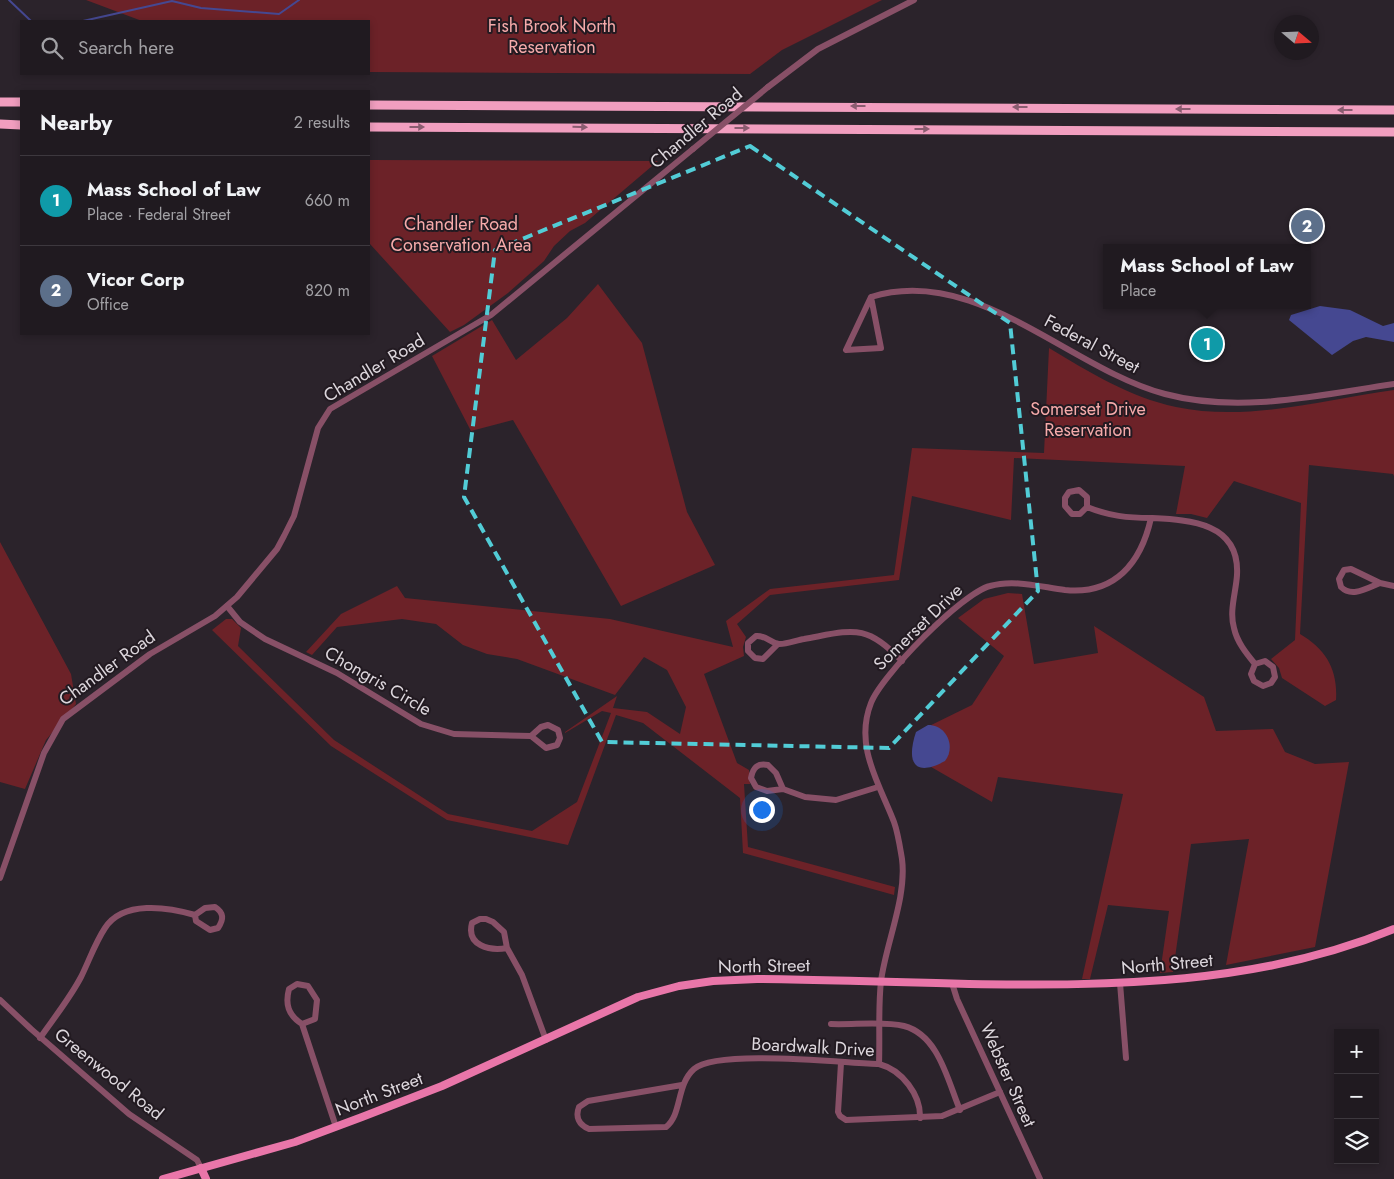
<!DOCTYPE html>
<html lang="en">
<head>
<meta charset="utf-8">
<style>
	body { margin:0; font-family:Jost,sans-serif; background:#282329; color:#f1f3f6 }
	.controls { position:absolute; right:15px; bottom:15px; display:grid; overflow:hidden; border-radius:0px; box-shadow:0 2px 8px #0003 }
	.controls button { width:45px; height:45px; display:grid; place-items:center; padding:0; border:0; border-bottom:1px solid #3d383e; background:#201a20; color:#f1f3f6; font:25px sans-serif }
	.compass { position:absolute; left:1274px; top:15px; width:45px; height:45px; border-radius:50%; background:#201a20; box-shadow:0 2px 8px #0003; rotate:109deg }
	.you { position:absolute; left:761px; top:809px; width:18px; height:18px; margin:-12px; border:4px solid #fff; border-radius:50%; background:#1a73e8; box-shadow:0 0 0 8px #1a73e833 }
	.badge { display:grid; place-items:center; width:32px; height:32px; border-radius:50%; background:#52ccd6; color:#fff; font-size:16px; font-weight:700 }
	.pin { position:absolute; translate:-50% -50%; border:2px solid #fff; box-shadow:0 1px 5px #0006 }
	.popup { position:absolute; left:1103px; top:244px; width:208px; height:65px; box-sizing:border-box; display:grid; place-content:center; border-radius:0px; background:#201a20; filter:drop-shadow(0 1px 4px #0005); font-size:16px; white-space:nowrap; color:#a2a1a5 }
	.popup b { font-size:19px; color:#f1f3f6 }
	.popup::after { content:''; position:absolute; left:50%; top:100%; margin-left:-10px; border:10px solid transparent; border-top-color:#201a20 }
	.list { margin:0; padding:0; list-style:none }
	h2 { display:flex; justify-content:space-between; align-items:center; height:65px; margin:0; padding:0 20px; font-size:21px }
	h2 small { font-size:16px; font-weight:400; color:#a2a1a5 }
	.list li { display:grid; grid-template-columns:32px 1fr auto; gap:15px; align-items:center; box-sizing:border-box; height:90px; padding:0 20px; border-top:1px solid #3d383e }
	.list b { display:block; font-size:19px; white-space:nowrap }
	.list p { margin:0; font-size:16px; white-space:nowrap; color:#a2a1a5 }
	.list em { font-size:16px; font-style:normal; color:#a2a1a5 }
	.icon { flex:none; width:28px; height:28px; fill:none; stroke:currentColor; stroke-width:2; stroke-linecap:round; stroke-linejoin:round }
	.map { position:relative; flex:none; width:1394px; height:1179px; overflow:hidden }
	.search { position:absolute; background:#201a20; box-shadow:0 2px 8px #0003; left:20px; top:20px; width:350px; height:55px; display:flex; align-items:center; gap:12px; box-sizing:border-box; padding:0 18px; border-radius:0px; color:#a2a1a5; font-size:19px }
	.panel { position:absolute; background:#201a20; box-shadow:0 2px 8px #0003; left:20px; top:90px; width:350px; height:245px; border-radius:0px }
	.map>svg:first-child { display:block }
	.green { fill:#6c2228 }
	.water { fill:#454891 }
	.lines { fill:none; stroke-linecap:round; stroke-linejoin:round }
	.stream { stroke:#454891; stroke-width:2 }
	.minor { stroke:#885067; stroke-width:6 }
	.major { stroke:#e976a9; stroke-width:8 }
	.highway { stroke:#f19ebf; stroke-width:9 }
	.minor-bridge { stroke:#885067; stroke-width:6 }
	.oneway { fill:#8a5c70 }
	.marked { fill:none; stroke:#52ccd6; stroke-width:4; stroke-dasharray:10 6; stroke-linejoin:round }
	.labels { text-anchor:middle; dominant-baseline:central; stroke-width:4; stroke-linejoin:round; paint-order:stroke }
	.park-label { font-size:18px; fill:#f6aaaa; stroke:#221a21 }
	.street-label { font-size:18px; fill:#dcd6dc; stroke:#221a21 }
</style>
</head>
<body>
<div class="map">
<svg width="1394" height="1179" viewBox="0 0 1394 1179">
	<rect width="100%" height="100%" fill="#2b232b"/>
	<g class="green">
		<path d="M86 0H882L782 50 750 74 369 72V21H142Z"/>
		<path d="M369 160 658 161 585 223 570 231 554 246 544 261 508 293 464 325 450 332 370 244Z"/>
		<path d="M598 284 642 343 687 512 715 565 621 606 513 420 471 431 432 356 492 320 516 360 567 318Z"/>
		<path d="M1049 348C1089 372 1129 397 1176 407 1247 422 1323 400 1394 390V476L1393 474 1309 465 1300 634C1326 649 1338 670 1336 700L1325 706 1282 678 1279 668 1271 659 1295 640 1301 503 1234 481 1207 518 1191 514H1176L1185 466 1014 458 1011 520 912 496 899 580 770 595 737 624 746 637 743 647 744 656 704 674 737 763 749 770 750 784H744L748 847 895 887 894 895 743 853 740 798 643 723 616 715 568 845 447 820 331 746 212 630 226 619H232L241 628 238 646 334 740 448 814 532 831 577 802 611 713 602 711 565 733V732L617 696 613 708 647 712 680 734 686 707 667 670 644 657 615 695 517 659 487 654 463 645 436 624 402 619 337 627 312 655 306 652 341 614 397 586 405 598 610 619 733 647 726 621 770 589 894 575 912 448 1044 453Z"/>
		<path d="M0 542 71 674 76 704 46 740 25 789 0 782Z"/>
		<path d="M1008 593 1022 594 1034 664 1098 653 1094 626 1204 697 1216 731 1273 729 1285 752 1315 764 1349 762 1315 947 1226 965 1249 839 1191 844 1173 972 1160 973 1169 911 1108 905 1090 979H1082L1123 794 998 777 992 802 912 756 919 731 972 705 1004 656 958 618 984 599Z"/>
	</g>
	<g class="water">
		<path d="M1320 306 1350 310 1383 326 1394 323V342L1366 337 1353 341 1332 355 1289 320 1291 315Z"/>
		<path d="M928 725C947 725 956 747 945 761 914 778 906 762 916 732Z"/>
	</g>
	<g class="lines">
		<g class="stream">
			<path d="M9 0 31 21"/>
			<path d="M83 21 172 1 201 8 279 14 299 0"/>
		</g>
		<g class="minor">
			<path d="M768 87 818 49 914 0"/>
			<path d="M871 297 846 350 881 348 871 297C976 264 1070 369 1165 394 1240 414 1319 395 1394 384"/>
			<path d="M1087 507 1080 514H1072L1065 506V498L1069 492 1079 490 1087 497V507C1109 516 1128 518 1151 518"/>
			<path d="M1380 583C1367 588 1352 598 1341 587L1339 579 1344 570 1351 569 1380 583 1394 586"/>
			<path d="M227 606 240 622 265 639 337 673 421 724 454 734 531 736 546 748 557 745 560 738 558 730 548 725 541 727 531 736"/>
			<path d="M778 644 763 659 755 658 748 651V643L756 636C765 635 770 642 778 644 785 645 797 640 804 639 854 630 865 623 902 661"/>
			<path d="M783 789 767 791 756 787 751 778C753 767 758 763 768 765L776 773 783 789 805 797 836 800 878 787"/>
			<path d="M0 878 44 753 63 719 150 654 215 616 237 597 277 549 284 536 294 516 318 428 330 409 491 315 693 149"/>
			<path d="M215 907C224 913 224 919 218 928L210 930 196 921 195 915 205 908Z"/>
			<path d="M507 948C490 951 466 946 472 923L480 919H486L493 922 504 932 507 948 522 975 546 1040"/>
			<path d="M952 983 957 999 1040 1179"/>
			<path d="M1120 983 1126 1058"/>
			<path d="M0 1000 31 1029 129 1114 197 1160 201 1168"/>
			<path d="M302 1024C288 1015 285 1004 289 989L297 984 308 986 317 1000 315 1019 302 1024 336 1127"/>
			<path d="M831 1024C853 1025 884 1021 904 1026 939 1035 948 1082 960 1110"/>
			<path d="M40 1038C54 1018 70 998 81 977 89 961 95 943 105 928 123 900 168 907 195 915"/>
			<path d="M841 1063 838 1112 840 1116 846 1120 942 1116 1000 1092"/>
			<path d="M879 1064C880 1037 878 1008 881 981 886 943 907 897 902 859 900 847 898 833 894 822 879 783 854 746 871 703 881 676 962 593 990 586 1014 579 1041 587 1065 590 1115 595 1141 563 1151 518 1189 520 1240 522 1237 575 1236 592 1229 611 1234 628 1237 642 1246 653 1255 664L1265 661 1273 667 1275 677 1271 683 1263 686 1254 681 1251 674 1255 664"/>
			<path d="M682 1085 588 1101 579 1107C575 1117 579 1125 589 1129L666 1127C682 1115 676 1085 694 1069 717 1049 844 1063 879 1064 902 1070 921 1095 920 1118"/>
		</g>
		<g class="major">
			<path d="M201 1168 206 1179"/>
			<path d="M163 1179 295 1142 362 1117 442 1086 638 997 679 986 713 981 757 979C828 980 899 982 969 984 1113 986 1259 985 1394 929"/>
		</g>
		<g class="highway">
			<path d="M0 102H21"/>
			<path d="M369 105 1394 110"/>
			<path d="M0 124 21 125"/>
			<path d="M369 127 1394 132"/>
		</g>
		<path class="minor-bridge" d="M693 149 768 87"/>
	</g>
	<defs><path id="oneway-solid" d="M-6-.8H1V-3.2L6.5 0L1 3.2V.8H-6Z" transform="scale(1.25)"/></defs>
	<g class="oneway">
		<use href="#oneway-solid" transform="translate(858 106) rotate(-180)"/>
		<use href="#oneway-solid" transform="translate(1020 107) rotate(-180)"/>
		<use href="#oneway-solid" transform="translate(1183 109) rotate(-180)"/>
		<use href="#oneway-solid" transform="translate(1345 110) rotate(-180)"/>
		<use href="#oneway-solid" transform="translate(417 127)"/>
		<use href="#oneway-solid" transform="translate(580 127) rotate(1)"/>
		<use href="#oneway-solid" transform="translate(742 128)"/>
		<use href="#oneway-solid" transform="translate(922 129)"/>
	</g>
	<path class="marked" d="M750 146 1010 323 1038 591 889 748 602 742 464 497 495 250Z"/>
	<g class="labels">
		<g class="park-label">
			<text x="552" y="26">Fish Brook North<tspan x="552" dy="21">Reservation</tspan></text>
			<text x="461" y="224">Chandler Road<tspan x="461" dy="21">Conservation Area</tspan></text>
			<text x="1088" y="409">Somerset Drive<tspan x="1088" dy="21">Reservation</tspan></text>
		</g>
		<g class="street-label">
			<text transform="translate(696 128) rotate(-40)">Chandler Road</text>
			<text transform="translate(1092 344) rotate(28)">Federal Street</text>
			<text transform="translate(374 368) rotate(-31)">Chandler Road</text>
			<text transform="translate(918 627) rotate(-44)">Somerset Drive</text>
			<text transform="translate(107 668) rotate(-36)">Chandler Road</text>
			<text transform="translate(378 681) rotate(30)">Chongris Circle</text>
			<text transform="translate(1167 964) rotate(-5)">North Street</text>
			<text transform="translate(764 966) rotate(-1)">North Street</text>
			<text transform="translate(813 1047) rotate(3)">Boardwalk Drive</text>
			<text transform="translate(109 1074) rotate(39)">Greenwood Road</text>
			<text transform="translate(1008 1075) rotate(66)">Webster Street</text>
			<text transform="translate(379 1094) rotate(-21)">North Street</text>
		</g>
	</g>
</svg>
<div class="controls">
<button>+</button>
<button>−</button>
<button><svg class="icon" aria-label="layers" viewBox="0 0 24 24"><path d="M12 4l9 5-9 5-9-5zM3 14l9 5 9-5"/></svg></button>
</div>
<svg class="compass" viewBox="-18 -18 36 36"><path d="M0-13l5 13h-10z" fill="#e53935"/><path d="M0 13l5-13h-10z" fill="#a2a1a5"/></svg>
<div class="you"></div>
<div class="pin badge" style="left:1207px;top:344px;background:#0f9aa8">1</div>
<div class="popup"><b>Mass School of Law</b>Place</div>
<div class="pin badge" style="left:1307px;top:226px;background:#5c6f8a">2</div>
<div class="search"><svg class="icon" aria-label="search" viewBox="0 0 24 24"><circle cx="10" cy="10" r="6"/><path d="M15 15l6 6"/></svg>Search here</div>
<section class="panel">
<h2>Nearby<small>2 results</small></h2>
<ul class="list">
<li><span class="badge" style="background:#0f9aa8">1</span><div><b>Mass School of Law</b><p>Place · Federal Street</p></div><em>660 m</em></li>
<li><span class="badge" style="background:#5c6f8a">2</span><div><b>Vicor Corp</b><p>Office</p></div><em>820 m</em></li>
</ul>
</section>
</div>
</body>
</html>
